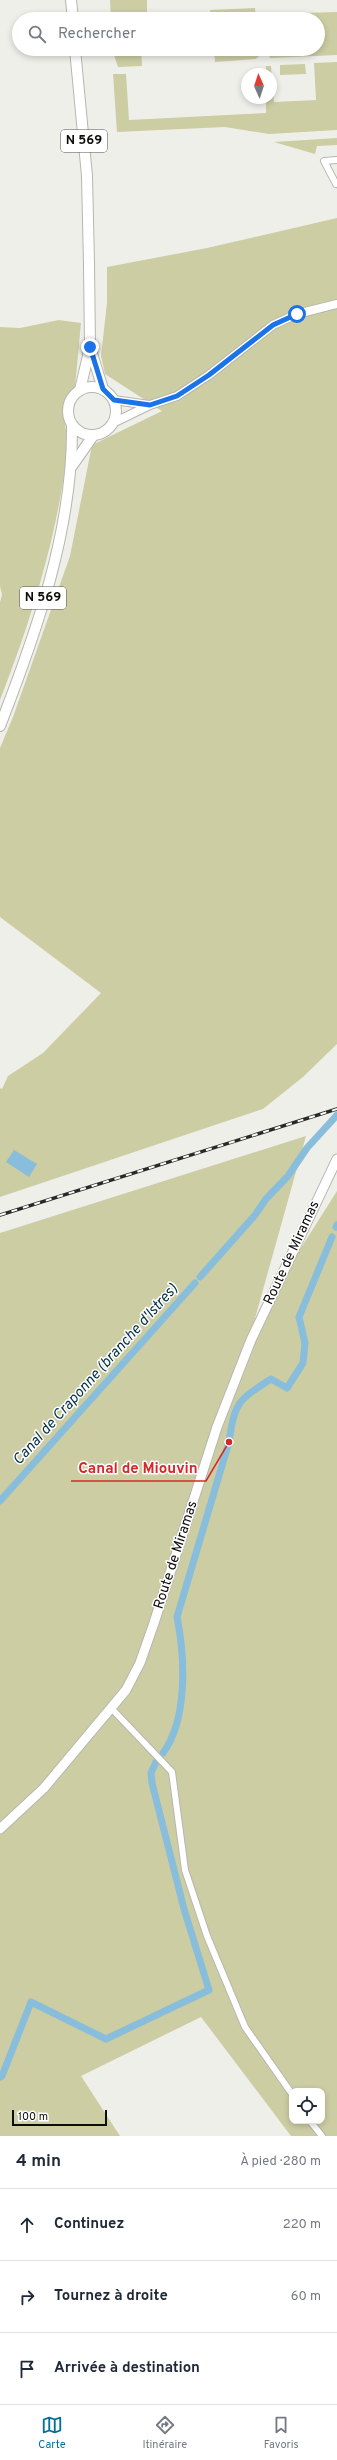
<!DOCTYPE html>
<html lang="fr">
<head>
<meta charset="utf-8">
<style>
	body { margin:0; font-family:Overpass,sans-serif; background:#f6f6f7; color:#1f2937 }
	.controls { position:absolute; right:12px; bottom:12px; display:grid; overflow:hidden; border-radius:8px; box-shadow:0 2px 6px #0003 }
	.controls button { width:36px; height:36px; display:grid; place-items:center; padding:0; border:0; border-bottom:1px solid #e0e1e3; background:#fff; color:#1f2937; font:20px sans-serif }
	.compass { position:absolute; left:241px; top:68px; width:36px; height:36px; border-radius:50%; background:#fff; box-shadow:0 2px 6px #0003; rotate:357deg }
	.scale { position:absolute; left:12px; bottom:10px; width:95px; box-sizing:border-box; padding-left:4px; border:2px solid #0c0c0b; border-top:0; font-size:11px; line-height:14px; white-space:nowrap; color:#0c0c0b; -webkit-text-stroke:3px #fff; paint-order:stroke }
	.stop { position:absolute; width:12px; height:12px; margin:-9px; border:3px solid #1a73e8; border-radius:50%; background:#fff }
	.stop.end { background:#1a73e8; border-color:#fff; box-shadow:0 1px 4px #0008 }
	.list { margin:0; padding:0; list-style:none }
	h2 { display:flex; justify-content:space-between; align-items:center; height:52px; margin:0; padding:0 16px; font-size:17px }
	h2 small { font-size:13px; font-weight:400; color:#747a83 }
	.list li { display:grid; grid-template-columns:26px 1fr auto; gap:12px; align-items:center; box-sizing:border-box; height:72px; padding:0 16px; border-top:1px solid #e0e1e3 }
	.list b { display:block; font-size:15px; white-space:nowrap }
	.list em { font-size:13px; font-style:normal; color:#747a83 }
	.icon { flex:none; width:22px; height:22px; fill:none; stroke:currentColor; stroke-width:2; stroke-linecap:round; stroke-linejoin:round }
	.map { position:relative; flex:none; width:337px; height:2136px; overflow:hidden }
	.search { position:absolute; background:#fff; box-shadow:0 2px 6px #0003; left:12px; right:12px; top:12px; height:44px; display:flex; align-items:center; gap:10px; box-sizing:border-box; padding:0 14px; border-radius:22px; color:#747a83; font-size:15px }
	.sheet { height:268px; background:#fff }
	nav { display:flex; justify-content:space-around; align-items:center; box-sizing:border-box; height:56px; border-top:1px solid #e0e1e3; background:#fff; font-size:11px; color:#747a83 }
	nav a { display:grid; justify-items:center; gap:2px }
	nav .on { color:#00709b }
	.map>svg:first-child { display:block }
	.green { fill:#cccda3; fill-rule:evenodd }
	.water { fill:#88bddc }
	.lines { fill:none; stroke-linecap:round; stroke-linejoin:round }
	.canal { stroke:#88bddc; stroke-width:7 }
	.minor-casing { stroke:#b6b6b1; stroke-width:8 }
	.tertiary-casing { stroke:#b6b6b1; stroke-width:10 }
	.secondary-casing { stroke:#b6b6b1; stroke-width:11 }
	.primary-casing { stroke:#b6b6b1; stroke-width:12 }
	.minor { stroke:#fff; stroke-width:6 }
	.tertiary { stroke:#fff; stroke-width:8 }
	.secondary { stroke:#fff; stroke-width:9 }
	.primary { stroke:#fff; stroke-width:10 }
	.rail-casing { stroke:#292928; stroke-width:3.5 }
	.rail { stroke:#fff; stroke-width:2; stroke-dasharray:6; stroke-linecap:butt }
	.route { stroke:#1a73e8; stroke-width:5 }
	.labels { text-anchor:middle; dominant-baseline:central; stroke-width:3; stroke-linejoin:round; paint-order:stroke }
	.shield { fill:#fff; stroke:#555554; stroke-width:1 }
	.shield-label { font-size:13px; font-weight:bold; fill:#0c0c0b }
	.street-label { font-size:14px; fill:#0c0c0b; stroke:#fff }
	.water-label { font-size:15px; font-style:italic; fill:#002e43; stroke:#fff }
	.leader { fill:none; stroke:#d62828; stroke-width:1.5 }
	.callout-dot { fill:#d62828; stroke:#fff; stroke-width:1.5 }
	.callout-label { font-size:15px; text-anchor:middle; font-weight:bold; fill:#d62828; stroke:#fff; stroke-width:3; stroke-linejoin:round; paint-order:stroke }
</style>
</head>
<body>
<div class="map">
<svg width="337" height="2136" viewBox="0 0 337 2136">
	<rect width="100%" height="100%" fill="#efefea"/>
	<g class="green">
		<path d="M110 0H147V13L139 15V19H111Z"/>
		<path d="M255 8 256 19H211L210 10Z"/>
		<path d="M337 12V55L270 58 267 49H318V19H264V14Z"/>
		<path d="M112 49H141L142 66 118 67Z"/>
		<path d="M214 49H259V56L256 59 215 62Z"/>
		<path d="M337 62V130L269 134 225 127 117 132 113 74H126L129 120 266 113V98H271V74H266V66H271L274 102 316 100 314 63Z"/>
		<path d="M305 64 306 74 280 75V65Z"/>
		<path d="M337 138V145L317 146 315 154 274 142Z"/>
		<path d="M337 218V1044L303 1077 263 1109 0 1197V1088L2 1089 8 1076 43 1053 101 993 0 917V748L13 717 70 556 92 445 162 411 105 374 101 356 107 303V267L207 248Z"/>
		<path d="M59 320 81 323 75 387C57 401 66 421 67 440 68 449 66 459 65 467 55 544 28 629 0 700V602L2 595 0 586V327L20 328Z"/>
		<path d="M306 1136 254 1322 337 1191V2136H291L201 2017 81 2076 120 2136H0V1233ZM292 2091H322V2121H292Z"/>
	</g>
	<path class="water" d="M14 1150 37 1164 29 1177 6 1162Z"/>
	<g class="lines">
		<g class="canal">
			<path d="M336 1227 337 1225"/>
			<path d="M200 1277 255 1215 266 1199 288 1176 307 1148 337 1115"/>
			<path d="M0 1501 195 1283"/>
			<path d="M163 1753C188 1719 185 1657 177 1617L229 1442C235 1402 237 1401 271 1379L287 1388 303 1363 305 1343 299 1317 332 1237"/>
			<path d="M0 2077 2 2076 31 2002 106 2039 209 1990 184 1909 152 1783 151 1773 156 1762"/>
		</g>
		<g class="minor-casing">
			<g id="minor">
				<path d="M336 184 324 161 337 160"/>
				<path d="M112 1709 172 1772 185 1870 207 1936 245 2027 292 2094"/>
				<path d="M310 2121 322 2136"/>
			</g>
		</g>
		<g class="tertiary-casing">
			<g id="tertiary">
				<path d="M114 400 149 405"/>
				<path d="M113 423 150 405 177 396 209 375 273 325 297 314 337 304"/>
			</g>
		</g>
		<g class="secondary-casing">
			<path id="secondary" d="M0 1829 44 1788 126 1690 140 1663 154 1623 217 1427 251 1340 337 1159"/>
		</g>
		<g class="primary-casing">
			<g id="primary">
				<path d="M71 0 73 19"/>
				<path d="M75 49 87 176 89 264 90 347 80 390"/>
				<path d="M90 347 103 389"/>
				<circle cx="92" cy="411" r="24"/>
				<path d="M72 466 93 436"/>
				<path d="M0 726C37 631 73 528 72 426"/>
			</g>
		</g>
		<use href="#minor" class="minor"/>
		<use href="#tertiary" class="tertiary"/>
		<use href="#secondary" class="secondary"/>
		<use href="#primary" class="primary"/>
		<g class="rail-casing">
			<path id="rail" d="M0 1215 337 1109"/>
		</g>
		<use href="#rail" class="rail"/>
	</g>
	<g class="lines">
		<path class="route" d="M90 347 103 389 114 400 150 405 177 396 209 375 273 325 297 314"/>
	</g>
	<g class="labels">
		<g class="shield">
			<rect x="61" y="130" width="46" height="22" rx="3"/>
			<rect x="20" y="587" width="46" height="22" rx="3"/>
		</g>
		<g class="shield-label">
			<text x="84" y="141">N 569</text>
			<text x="43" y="598">N 569</text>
		</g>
		<g class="street-label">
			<text transform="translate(292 1253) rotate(-65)">Route de Miramas</text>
			<text transform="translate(176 1555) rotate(-72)">Route de Miramas</text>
		</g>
		<g class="water-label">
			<text transform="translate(96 1375) rotate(-48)">Canal de Craponne (branche d'Istres)</text>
		</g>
	</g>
	<path class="leader" d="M229 1442L206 1481H71"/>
	<circle class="callout-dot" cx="229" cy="1442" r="4"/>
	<g class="callout-label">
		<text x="138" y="1473">Canal de Miouvin</text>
	</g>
</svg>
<div class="controls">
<button><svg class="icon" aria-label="locate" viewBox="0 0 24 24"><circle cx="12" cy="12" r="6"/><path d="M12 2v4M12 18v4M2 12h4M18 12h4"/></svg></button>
</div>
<svg class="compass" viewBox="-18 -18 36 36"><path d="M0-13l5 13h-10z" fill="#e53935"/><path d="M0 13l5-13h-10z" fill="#747a83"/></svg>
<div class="scale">100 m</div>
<div class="stop" style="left:297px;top:314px"></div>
<div class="stop end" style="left:90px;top:347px"></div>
<div class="search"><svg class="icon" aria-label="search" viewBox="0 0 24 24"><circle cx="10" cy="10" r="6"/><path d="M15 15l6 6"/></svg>Rechercher</div>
</div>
<section class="sheet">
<h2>4 min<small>À pied · 280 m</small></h2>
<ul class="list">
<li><svg class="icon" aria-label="ahead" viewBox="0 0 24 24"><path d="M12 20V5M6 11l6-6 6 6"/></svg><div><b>Continuez</b></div><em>220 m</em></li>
<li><svg class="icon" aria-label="right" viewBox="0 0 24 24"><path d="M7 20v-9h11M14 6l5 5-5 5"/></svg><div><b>Tournez à droite</b></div><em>60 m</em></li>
<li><svg class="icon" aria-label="arrive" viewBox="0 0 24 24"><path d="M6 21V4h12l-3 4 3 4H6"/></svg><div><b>Arrivée à destination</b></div></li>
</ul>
</section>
<nav>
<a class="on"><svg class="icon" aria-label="map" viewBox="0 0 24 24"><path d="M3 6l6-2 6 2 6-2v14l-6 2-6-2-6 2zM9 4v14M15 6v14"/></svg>Carte</a>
<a><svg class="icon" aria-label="directions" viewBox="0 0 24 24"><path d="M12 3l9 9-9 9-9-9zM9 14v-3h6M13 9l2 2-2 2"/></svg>Itinéraire</a>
<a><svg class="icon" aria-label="saved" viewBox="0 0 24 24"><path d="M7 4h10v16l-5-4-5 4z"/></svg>Favoris</a>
</nav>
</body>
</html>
